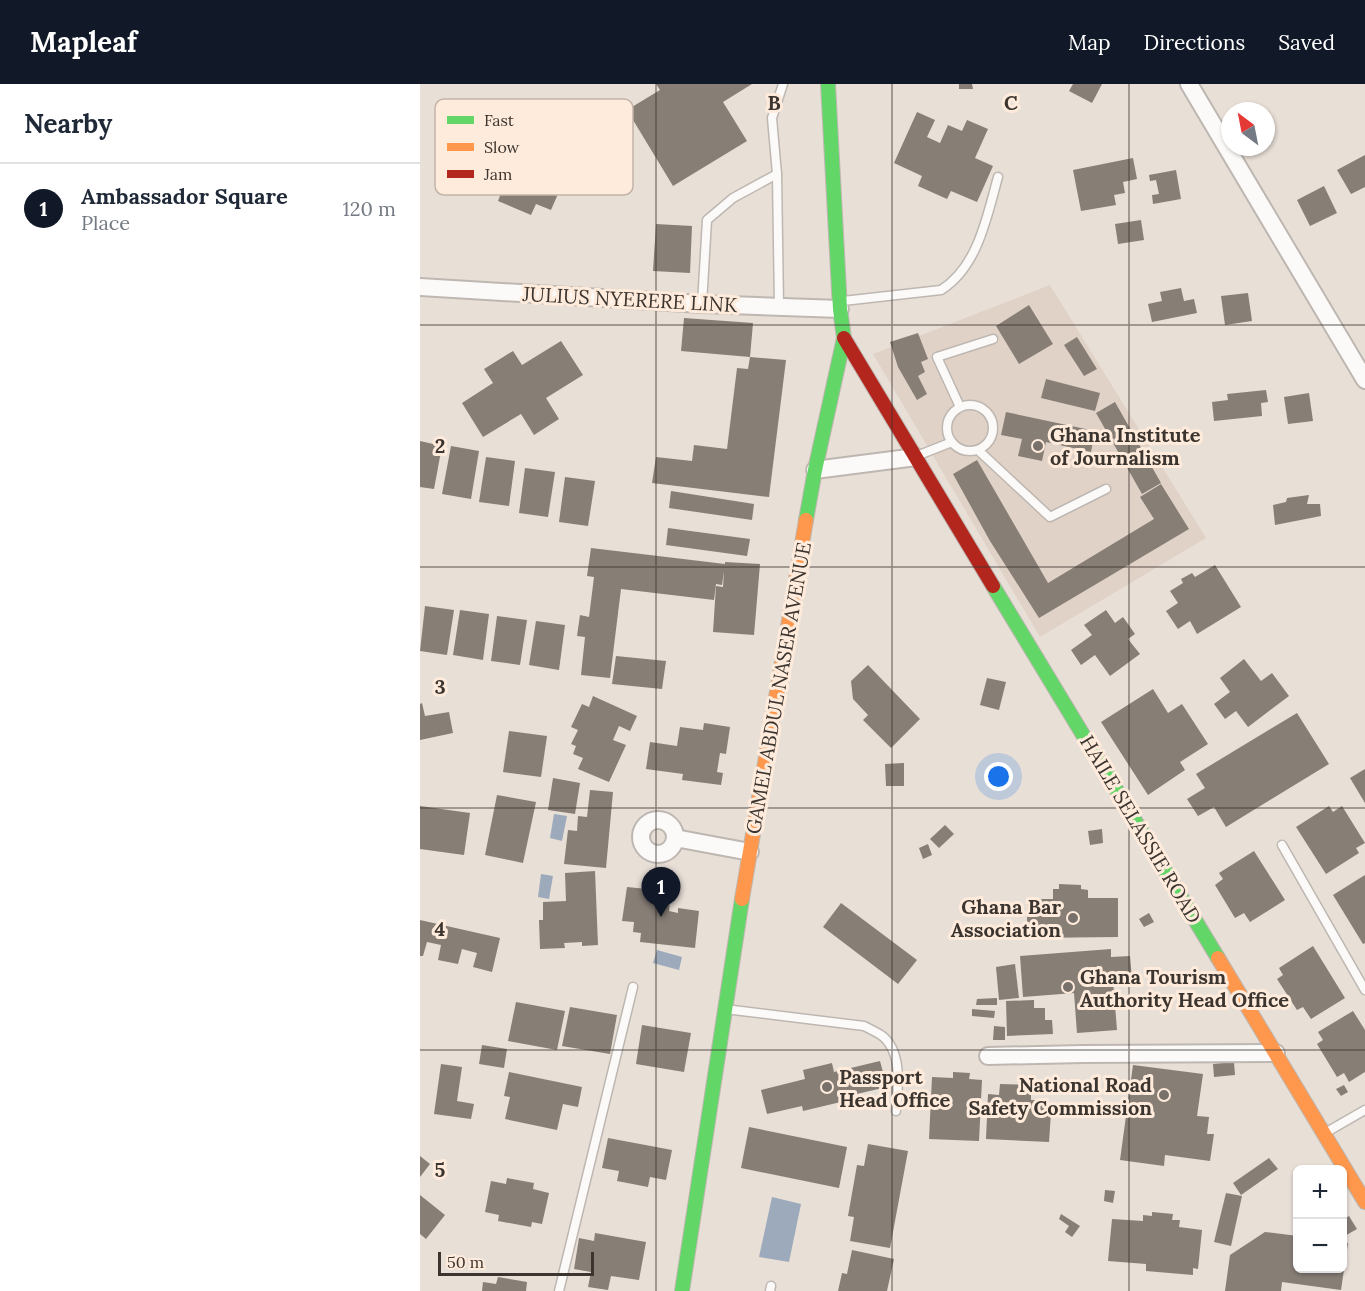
<!DOCTYPE html>
<html lang="en">
<head>
<meta charset="utf-8">
<style>
	body { margin:0; font-family:Lora,serif; background:#f6f6f7; color:#1f2937 }
	.controls { position:absolute; right:18px; bottom:18px; display:grid; overflow:hidden; border-radius:9px; box-shadow:0 2px 4px #0004 }
	.controls button { width:54px; height:54px; display:grid; place-items:center; padding:0; border:0; border-bottom:2px solid #e0e1e3; background:#fff; color:#1f2937; font:30px sans-serif }
	.compass { position:absolute; left:801px; top:18px; width:54px; height:54px; border-radius:50%; background:#fff; box-shadow:0 2px 4px #0004; rotate:328deg }
	.scale { position:absolute; left:18px; bottom:15px; width:156px; box-sizing:border-box; padding-left:6px; border:3px solid #3c352f; border-top:0; font-size:16px; line-height:21px; white-space:nowrap; color:#3c352f; -webkit-text-stroke:4px #feebdc; paint-order:stroke }
	.you { position:absolute; left:579px; top:693px; width:21px; height:21px; margin:-15px; border:4px solid #fff; border-radius:50%; background:#1a73e8; box-shadow:0 0 0 9px #1a73e833 }
	.badge { display:grid; place-items:center; width:39px; height:39px; border-radius:50%; background:#111827; color:#fff; font-size:20px; font-weight:700 }
	.pin { position:absolute; translate:-50% -50px; filter:drop-shadow(0 2px 3px #0008) }
	.pin::after { content:''; position:absolute; top:32px; width:21px; height:18px; background:inherit; clip-path:polygon(0 0,100% 0,50% 100%) }
	.list { margin:0; padding:0; list-style:none }
	h2 { display:flex; justify-content:space-between; align-items:center; height:78px; margin:0; padding:0 24px; font-size:26px }
	h2 small { font-size:20px; font-weight:400; color:#747a83 }
	.list li { display:grid; grid-template-columns:39px 1fr auto; gap:18px; align-items:center; box-sizing:border-box; height:90px; padding:0 24px; border-top:2px solid #e0e1e3 }
	.list b { display:block; font-size:22px; white-space:nowrap }
	.list p { margin:0; font-size:20px; white-space:nowrap; color:#747a83 }
	.list em { font-size:20px; font-style:normal; color:#747a83 }
	.map { position:relative; flex:none; width:945px; height:1207px; overflow:hidden }
	header { display:flex; align-items:center; gap:36px; box-sizing:border-box; height:84px; padding:0 30px; background:#111827; color:#fff }
	header strong { font-size:28px }
	nav { display:flex; gap:33px; margin-inline-start:auto; font-size:21px }
	main { display:flex }
	aside { flex:1; background:#fff }
	.map>svg:first-child { display:block }
	.education { fill:#e1d2c7 }
	.water { fill:#9caabc }
	.building { fill:#877e76 }
	.lines { fill:none; stroke-linecap:round; stroke-linejoin:round }
	.lane-casing { stroke:#beb7b1; stroke-width:11 }
	.street-casing { stroke:#beb7b1; stroke-width:20 }
	.fast-casing { stroke:#beb7b1; stroke-width:16 }
	.slow-casing { stroke:#beb7b1; stroke-width:16 }
	.jam-casing { stroke:#beb7b1; stroke-width:16 }
	.lane { stroke:#fcfaf9; stroke-width:8 }
	.street { stroke:#fcfaf9; stroke-width:16 }
	.fast { stroke:#63d668; stroke-width:14 }
	.slow { stroke:#ff974d; stroke-width:14 }
	.jam { stroke:#b3261e; stroke-width:14 }
	.grid { fill:none; stroke:#3c352f; stroke-width:1.5; stroke-opacity:0.55 }
	.poi-dot { fill:#78706a; stroke:#feebdc; stroke-width:2 }
	.labels { text-anchor:middle; dominant-baseline:central; stroke-width:6; stroke-linejoin:round; paint-order:stroke }
	.street-label { font-size:20px; fill:#3c352f; stroke:#feebdc }
	.poi-label { font-size:20px; font-weight:bold; fill:#3c352f; stroke:#feebdc; text-anchor:start }
	.key { fill:#feebdc; stroke:#c4b4a8; stroke-width:1.5 }
	.key-label { font-size:16px; fill:#3c352f }
	.grid-label { font-size:20px; text-anchor:middle; font-weight:bold; fill:#3c352f; stroke:#feebdc; stroke-width:6; stroke-linejoin:round; paint-order:stroke }
</style>
</head>
<body>
<header>
<strong>Mapleaf</strong>
<nav><a>Map</a><a>Directions</a><a>Saved</a></nav>
</header>
<main>
<aside>
<h2>Nearby<small></small></h2>
<ul class="list">
<li><span class="badge">1</span><div><b>Ambassador Square</b><p>Place</p></div><em>120 m</em></li>
</ul>
</aside>
<div class="map">
<svg width="945" height="1207" viewBox="0 0 945 1207">
	<rect width="100%" height="100%" fill="#e8dfd7"/>
	<path class="education" d="M630 201 786 454 620 553 453 270Z"/>
	<g class="water">
		<path d="M134 730 147 732 142 757 130 754Z"/>
		<path d="M121 790 133 792 129 815 118 813Z"/>
		<path d="M237 866 262 873 259 886 233 879Z"/>
		<path d="M352 1113 381 1120 369 1178 339 1173Z"/>
	</g>
	<g class="building">
		<path d="M236 0H332L303 18 327 57 253 102 207 26 240 6Z"/>
		<path d="M539 0H552L553 5H539Z"/>
		<path d="M653 0H682L672 19 649 7Z"/>
		<path d="M497 28 515 36 507 53 520 59 528 41 542 47 547 36 568 45 555 74 573 82 557 118 531 107 527 115 498 102 502 92 474 79Z"/>
		<path d="M114 60 126 65 124 85 145 94 131 126 116 120 111 131 78 117 81 109 58 99 73 63 107 77Z"/>
		<path d="M945 71V103L931 110 917 86Z"/>
		<path d="M713 74 717 95 703 98 705 109 694 111 696 121 661 127 653 86Z"/>
		<path d="M756 86 761 115 733 120 732 111 739 110 736 96 730 97 729 91Z"/>
		<path d="M904 102 917 129 890 142 877 116Z"/>
		<path d="M721 136 724 156 698 160 695 140Z"/>
		<path d="M236 140 272 142 270 189 233 187Z"/>
		<path d="M761 204 764 217 774 215 777 229 732 238 728 220 742 217 740 208Z"/>
		<path d="M828 209 832 237 805 241 801 212Z"/>
		<path d="M609 221 633 260 599 280 576 242Z"/>
		<path d="M264 234 333 239 330 273 366 276 349 413 232 399 236 373 272 377 274 361 307 365 317 284 328 285 330 273 261 267Z"/>
		<path d="M498 249 508 275 501 278 505 288 498 292 507 310 497 316 478 283 470 258Z"/>
		<path d="M657 253 677 285 664 292 644 261Z"/>
		<path d="M141 257 163 291 126 314 139 335 114 351 101 330 63 353 42 319 73 299 64 285 93 267 102 281Z"/>
		<path d="M626 295 680 309 675 327 621 314Z"/>
		<path d="M846 306 848 318 841 319 842 332 794 337 792 318 808 316 807 310Z"/>
		<path d="M889 309 893 337 868 340 864 313Z"/>
		<path d="M695 318 741 399 722 410 676 329Z"/>
		<path d="M586 328 675 347 671 368 626 358 622 377 598 372 602 355 581 351Z"/>
		<path d="M0 357 22 362 14 405 0 403Z"/>
		<path d="M31 362 59 367 51 415 22 410Z"/>
		<path d="M66 373 95 377 89 422 59 418Z"/>
		<path d="M557 376 628 499 734 435 720 413 741 400 769 445 619 534 570 457 533 390Z"/>
		<path d="M105 384 135 388 128 433 99 429Z"/>
		<path d="M145 393 175 397 168 442 139 438Z"/>
		<path d="M251 407 334 420 332 436 249 424Z"/>
		<path d="M889 411 887 420H900L901 432 855 441 853 421 866 418 867 414Z"/>
		<path d="M248 444 330 455 327 472 246 461Z"/>
		<path d="M171 464 305 480V478L340 480 334 551 293 548 296 502 303 503 304 487 302 501 296 500 294 516 201 505 190 594 161 591 165 553 157 552 160 531 169 533 174 493 167 492Z"/>
		<path d="M795 481 821 523 777 550 770 537 758 545 746 527 758 519 750 507 763 499 761 495 772 489 775 493Z"/>
		<path d="M5 522 34 526 27 571 0 567Z"/>
		<path d="M40 526 69 530 63 576 33 571Z"/>
		<path d="M686 526 695 539 703 533 715 550 708 555 720 570 690 592 675 571 661 581 651 566 672 551 664 541Z"/>
		<path d="M77 532 107 536 100 581 71 577Z"/>
		<path d="M116 537 145 541 139 586 109 581Z"/>
		<path d="M196 572 246 577 242 605 192 600Z"/>
		<path d="M824 575 841 597 852 589 869 612 828 643 816 627 805 635 794 620 810 608 800 594Z"/>
		<path d="M448 581 500 635 471 664 443 636 448 631 433 615 431 597Z"/>
		<path d="M567 594 586 598 579 626 560 621Z"/>
		<path d="M733 605 748 629 762 620 788 660 760 678 765 686 728 711 681 638Z"/>
		<path d="M173 612 217 632 210 647 199 642 193 656 206 661 189 698 158 685 163 674 153 670 156 662 151 660 158 646 151 643 162 620 169 623Z"/>
		<path d="M2 619 5 632 29 628 33 649 0 656V620Z"/>
		<path d="M877 629 909 680 806 743 794 723 778 732 767 715 785 704 776 690Z"/>
		<path d="M284 639 310 643 306 670 300 669 297 688 303 689 301 701 262 696 263 690 226 685 230 658 257 662 260 643 283 646Z"/>
		<path d="M89 647 127 652 121 693 83 688Z"/>
		<path d="M484 679V702H466L465 680Z"/>
		<path d="M945 685V719L930 694Z"/>
		<path d="M133 694 160 699 155 730 128 726Z"/>
		<path d="M170 706 193 708 186 784 144 780 148 746 157 747 158 732 167 733Z"/>
		<path d="M77 711 116 718 103 779 65 771Z"/>
		<path d="M0 722 50 729 44 771 0 765Z"/>
		<path d="M909 722 913 728 922 722 945 759 936 764 939 769 906 790 876 743Z"/>
		<path d="M525 741 534 750 519 764 510 755Z"/>
		<path d="M682 745 683 759 670 761 668 747Z"/>
		<path d="M508 760 512 771 503 775 499 764Z"/>
		<path d="M834 767 865 816 830 838 824 829 815 834 795 801 803 795 799 789Z"/>
		<path d="M175 787 178 861 162 862V858L144 859 145 864 120 865 119 836H123V818L146 817 145 789Z"/>
		<path d="M945 791V859L943 860 913 811Z"/>
		<path d="M639 800 661 801V805L668 806V814H698V853L607 854V815H633V805H639Z"/>
		<path d="M207 803 237 806 236 816 250 818 249 827 258 829V824L279 827 275 864 220 858 221 849 213 848 214 838 202 837Z"/>
		<path d="M421 819 497 876 478 900 403 843Z"/>
		<path d="M729 829 734 838 724 843 719 835Z"/>
		<path d="M0 836 80 854 72 888 53 883 57 869 42 865 38 880 18 876 21 861 7 858 3 872H0Z"/>
		<path d="M893 862 925 914 891 935 883 923 877 926 857 895 863 891 859 884Z"/>
		<path d="M691 865V873L710 872 712 895 693 896 697 946 657 949 654 909 603 913 600 872Z"/>
		<path d="M595 880 599 914 579 916 576 883Z"/>
		<path d="M577 914V921H556L557 915Z"/>
		<path d="M614 916V924H625V936H632L633 950 587 952 586 917Z"/>
		<path d="M96 918 145 927 137 966 88 957Z"/>
		<path d="M150 923 197 931 190 970 142 962Z"/>
		<path d="M552 925 575 927 574 934 552 932Z"/>
		<path d="M933 927 945 946V988L929 998 924 989 917 993 897 960 903 956 898 948Z"/>
		<path d="M222 941 271 949 264 988 216 980Z"/>
		<path d="M574 942 585 943V956H573Z"/>
		<path d="M62 961 87 965 84 984 59 980Z"/>
		<path d="M460 977 467 1003 428 1012 429 1016 383 1027 382 1022 347 1030 341 1006 385 995 383 986 412 979 414 988Z"/>
		<path d="M814 978 815 991 794 993 793 980Z"/>
		<path d="M21 980 42 983 37 1017 54 1020 51 1035 14 1030Z"/>
		<path d="M713 981 783 990 777 1032 789 1033 787 1050H794L790 1077 745 1071 744 1082 700 1076Z"/>
		<path d="M89 988 162 1003 158 1023 143 1020 137 1046 85 1035 90 1013 84 1012Z"/>
		<path d="M533 988 550 989 549 995 562 996 559 1057 509 1055 512 993 533 994Z"/>
		<path d="M580 1000 611 1001V1016H625L624 1029H631L629 1058 566 1055 568 1010 579 1011Z"/>
		<path d="M924 1001 928 1008 921 1012 916 1005Z"/>
		<path d="M329 1043 427 1063 419 1104 321 1084Z"/>
		<path d="M188 1054 252 1066 246 1096 230 1093 228 1103 197 1097 199 1087 182 1084Z"/>
		<path d="M448 1060 488 1067 470 1164 430 1157 434 1133 428 1132 437 1081 444 1082Z"/>
		<path d="M0 1072 10 1080 0 1093Z"/>
		<path d="M849 1074 858 1085 821 1111 813 1099Z"/>
		<path d="M87 1094 114 1099 113 1105 129 1109 122 1140 112 1138 111 1143 78 1137 79 1131 65 1128 71 1097 86 1100Z"/>
		<path d="M685 1106 695 1107 693 1119 684 1117Z"/>
		<path d="M806 1109 822 1112 811 1162 794 1158Z"/>
		<path d="M0 1111 25 1131 6 1155 0 1150Z"/>
		<path d="M732 1128 753 1130 752 1136H760L759 1143 782 1146 778 1185 773 1184V1191L726 1187V1180L688 1177 692 1135 723 1137V1131L732 1132Z"/>
		<path d="M641 1130 660 1142 652 1153 645 1148 649 1142 639 1135Z"/>
		<path d="M929 1132 937 1145 923 1153 922 1136Z"/>
		<path d="M845 1148 878 1152V1185H922V1159H928L921 1206 862 1198 861 1207H805L810 1171Z"/>
		<path d="M175 1149 226 1158 219 1196 191 1192 188 1206 168 1203 171 1188 154 1185 159 1154 174 1157Z"/>
		<path d="M432 1166 474 1175 467 1207H418L422 1189 427 1190Z"/>
		<path d="M78 1193 107 1198 106 1207H62L63 1198 76 1200Z"/>
	</g>
	<g class="lines">
		<g class="lane-casing">
			<g id="lane">
				<path d="M357 90 359 223"/>
				<path d="M423 217 521 206C558 183 567 132 578 93"/>
				<path d="M282 220 287 136 313 114 357 90 352 34 363 0"/>
				<circle cx="550" cy="344" r="23"/>
				<path d="M540 323 517 273 573 255"/>
				<path d="M558 366 630 433 686 405"/>
				<path d="M499 371 532 358"/>
				<path d="M862 761 945 906"/>
				<path d="M305 925 444 942C450 945 456 948 461 951 483 967 478 1003 476 1027"/>
				<path d="M905 1049 945 1026"/>
				<path d="M139 1207 213 903"/>
				<path d="M350 1207 351 1202"/>
			</g>
		</g>
		<g class="street-casing">
			<g id="street">
				<path d="M769 0 945 296"/>
				<path d="M0 203 282 220 420 225"/>
				<path d="M395 386 496 373"/>
				<circle cx="238" cy="753" r="17"/>
				<path d="M255 754 330 768"/>
				<path d="M568 972 663 970 856 969"/>
			</g>
		</g>
		<g class="fast-casing">
			<g id="fast">
				<path d="M386 436 395 386 424 254 420 225 408 0"/>
				<path d="M573 502 798 874"/>
				<path d="M262 1207 322 815"/>
			</g>
		</g>
		<g class="slow-casing">
			<g id="slow">
				<path d="M322 815 386 436"/>
				<path d="M798 874 945 1118"/>
			</g>
		</g>
		<g class="jam-casing">
			<path id="jam" d="M424 254 573 502"/>
		</g>
		<use href="#lane" class="lane"/>
		<use href="#street" class="street"/>
		<use href="#fast" class="fast"/>
		<use href="#slow" class="slow"/>
		<use href="#jam" class="jam"/>
	</g>
	<path class="grid" d="M236 0V1207M472 0V1207M709 0V1207M0 241H945M0 483H945M0 724H945M0 966H945"/>
	<g class="poi-dot">
		<circle cx="618" cy="362" r="6"/>
		<circle cx="653" cy="834" r="6"/>
		<circle cx="648" cy="903" r="6"/>
		<circle cx="407" cy="1003" r="6"/>
		<circle cx="744" cy="1011" r="6"/>
	</g>
	<g class="labels">
		<g class="street-label">
			<text transform="translate(210 215) rotate(3)">JULIUS NYERERE LINK</text>
			<text transform="translate(358 604) rotate(-80)">GAMEL ABDUL NASER AVENUE</text>
			<text transform="translate(721 745) rotate(59)">HAILE SELASSIE ROAD</text>
		</g>
		<g class="poi-label">
			<text x="630" y="350">Ghana Institute<tspan x="630" dy="23">of Journalism</tspan></text>
			<text x="641" y="822" text-anchor="end">Ghana Bar<tspan x="641" dy="23">Association</tspan></text>
			<text x="660" y="892">Ghana Tourism<tspan x="660" dy="23">Authority Head Office</tspan></text>
			<text x="419" y="992">Passport<tspan x="419" dy="23">Head Office</tspan></text>
			<text x="732" y="1000" text-anchor="end">National Road<tspan x="732" dy="23">Safety Commission</tspan></text>
		</g>
	</g>
	<rect x="15" y="15" width="198" height="96" rx="9" class="key"/>
	<rect x="27" y="32" width="27" height="8" fill="#63d668"/>
	<rect x="27" y="59" width="27" height="8" fill="#ff974d"/>
	<rect x="27" y="86" width="27" height="8" fill="#b3261e"/>
	<g class="key-label">
		<text x="64" y="42">Fast</text>
		<text x="64" y="69">Slow</text>
		<text x="64" y="96">Jam</text>
	</g>
	<g class="grid-label">
		<text x="354" y="26">B</text>
		<text x="591" y="26">C</text>
		<text x="20" y="369">2</text>
		<text x="20" y="610">3</text>
		<text x="20" y="852">4</text>
		<text x="20" y="1093">5</text>
	</g>
</svg>
<div class="controls">
<button>+</button>
<button>−</button>
</div>
<svg class="compass" viewBox="-18 -18 36 36"><path d="M0-13l5 13h-10z" fill="#e53935"/><path d="M0 13l5-13h-10z" fill="#747a83"/></svg>
<div class="scale">50 m</div>
<div class="you"></div>
<div class="pin badge" style="left:241px;top:833px">1</div>
</div>
</main>
</body>
</html>
